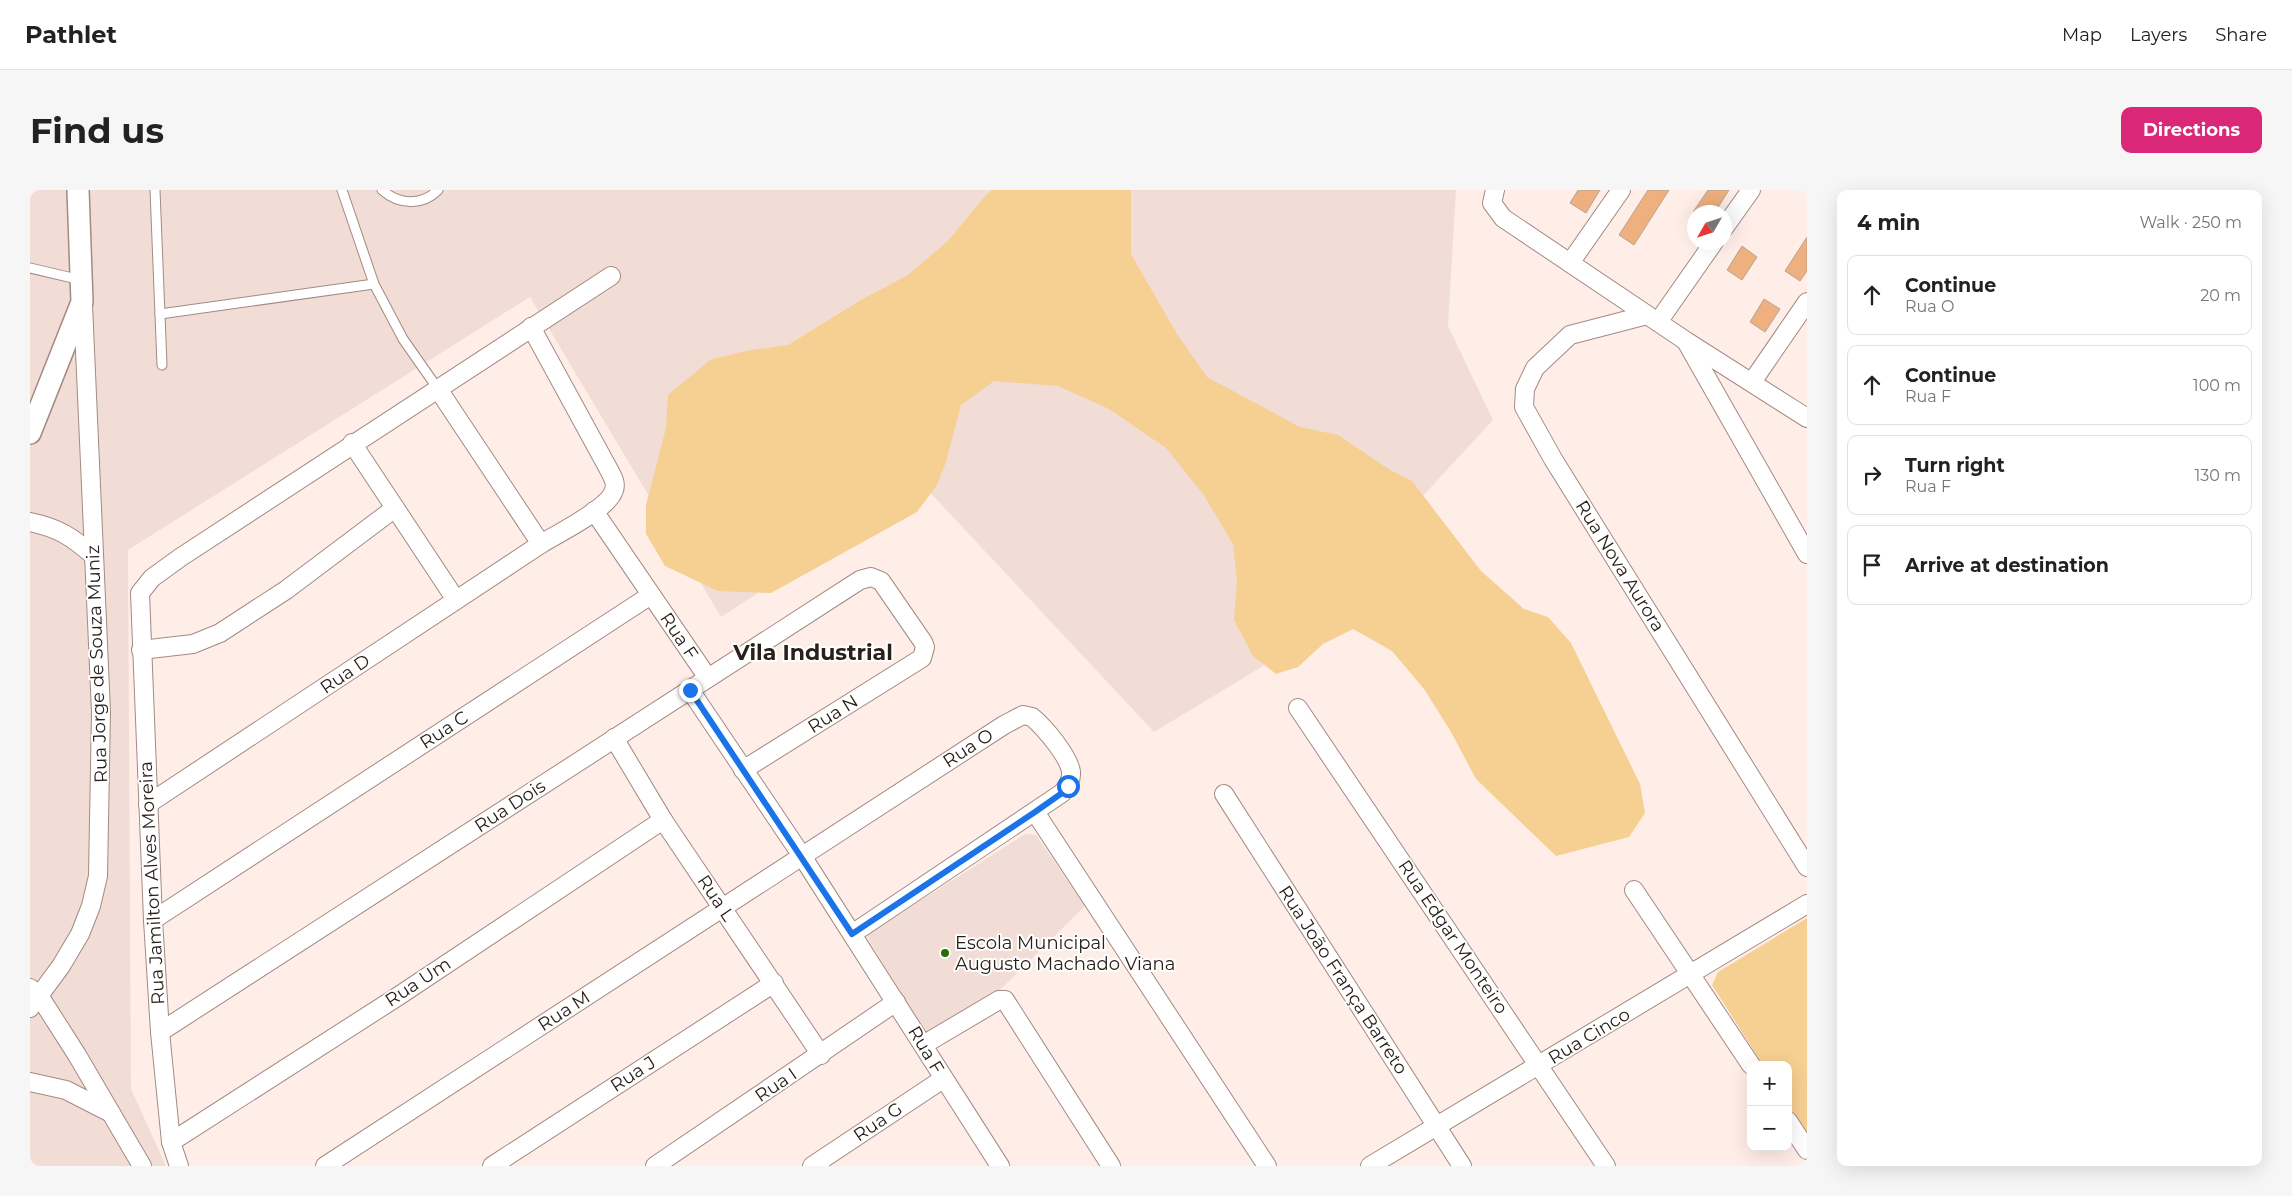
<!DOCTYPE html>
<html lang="en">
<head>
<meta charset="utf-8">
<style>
	body { margin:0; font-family:Montserrat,sans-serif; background:#f6f6f6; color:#222 }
	.controls { position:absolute; right:15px; bottom:15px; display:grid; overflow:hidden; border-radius:10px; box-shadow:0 5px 20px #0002 }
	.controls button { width:45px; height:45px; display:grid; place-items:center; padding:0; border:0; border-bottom:1px solid #e0e0e0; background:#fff; color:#222; font:25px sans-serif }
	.compass { position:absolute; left:1657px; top:15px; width:45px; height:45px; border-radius:50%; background:#fff; box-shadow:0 5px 20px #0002; rotate:231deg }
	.stop { position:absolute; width:15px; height:15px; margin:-11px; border:4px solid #1a73e8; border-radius:50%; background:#fff }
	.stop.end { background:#1a73e8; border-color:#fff; box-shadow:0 1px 5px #0008 }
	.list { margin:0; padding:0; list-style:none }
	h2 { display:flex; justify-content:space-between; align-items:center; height:65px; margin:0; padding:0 20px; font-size:21px }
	h2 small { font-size:16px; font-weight:400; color:#767676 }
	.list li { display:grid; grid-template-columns:32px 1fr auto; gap:15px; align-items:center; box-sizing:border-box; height:80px; margin:0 10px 10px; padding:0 10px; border:1px solid #e0e0e0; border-radius:10px }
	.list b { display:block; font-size:19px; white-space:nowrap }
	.list p { margin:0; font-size:16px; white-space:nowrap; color:#767676 }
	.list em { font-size:16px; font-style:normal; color:#767676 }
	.icon { flex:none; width:28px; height:28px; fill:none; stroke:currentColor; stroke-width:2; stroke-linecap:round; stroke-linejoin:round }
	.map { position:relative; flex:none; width:1777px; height:976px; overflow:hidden; border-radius:10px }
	header { display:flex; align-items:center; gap:30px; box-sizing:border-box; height:70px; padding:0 25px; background:#fff; border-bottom:1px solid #e0e0e0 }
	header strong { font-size:24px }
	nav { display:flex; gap:28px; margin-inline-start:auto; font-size:18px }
	.intro { display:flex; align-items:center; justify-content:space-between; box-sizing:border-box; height:120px; padding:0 30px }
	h1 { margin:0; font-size:35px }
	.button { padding:12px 22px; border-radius:10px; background:#db2777; color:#fff; font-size:18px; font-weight:700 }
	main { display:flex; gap:30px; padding:0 30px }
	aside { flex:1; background:#fff; border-radius:10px; box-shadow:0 5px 20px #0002 }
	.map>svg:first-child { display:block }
	.built { fill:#f2ddd6 }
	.green { fill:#f6cf92 }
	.building { fill:#efb07f; stroke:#b7a393 }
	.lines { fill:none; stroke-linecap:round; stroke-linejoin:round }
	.service-casing { stroke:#a38a82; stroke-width:11 }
	.minor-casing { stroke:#a38a82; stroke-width:20 }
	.tertiary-casing { stroke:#a38a82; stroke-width:24 }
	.service { stroke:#fff; stroke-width:9 }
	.minor { stroke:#fff; stroke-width:18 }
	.tertiary { stroke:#fff; stroke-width:21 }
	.route { stroke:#1a73e8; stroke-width:6 }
	.poi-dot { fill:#286e0c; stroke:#fff; stroke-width:2 }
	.labels { text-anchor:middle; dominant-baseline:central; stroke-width:4; stroke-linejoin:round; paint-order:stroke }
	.street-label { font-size:18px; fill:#29201c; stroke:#fff }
	.poi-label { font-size:18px; fill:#29201c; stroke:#fff; text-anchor:start }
	.district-label { font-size:22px; font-weight:bold; fill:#29201c; stroke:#fff }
</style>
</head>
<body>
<header>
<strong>Pathlet</strong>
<nav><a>Map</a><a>Layers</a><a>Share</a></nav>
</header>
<div class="intro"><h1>Find us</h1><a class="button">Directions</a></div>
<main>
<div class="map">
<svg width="1777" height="976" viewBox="0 0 1777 976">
	<rect width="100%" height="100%" fill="#ffeee8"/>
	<g class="built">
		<path d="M0 0H1426L1418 136 1463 230 1240 472 1124 542 893 295 691 427 500 107 98 360 101 899 136 976H0Z"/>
		<path d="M995 644 1006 645 1055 716 971 799 896 844 837 747 841 742Z"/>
	</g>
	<g class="green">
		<path d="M962 0H1101V64L1147 144 1177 187 1270 237 1308 245 1360 280 1382 291 1451 381 1494 419 1518 427 1541 453 1610 594 1615 623 1599 647 1526 666 1446 589 1421 542 1394 499 1362 461 1323 439 1293 454 1268 477 1246 484 1223 466 1204 430 1207 391 1203 354 1173 304 1136 258 1079 219 1028 196 964 191 931 215 916 272 907 295 887 322 741 403 688 401 635 376 616 344V315L636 238 638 205 680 170 715 161 758 155 831 110 878 85 918 51 955 6Z"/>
		<path d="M1777 728V944L1758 915V875H1733L1682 795 1688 782Z"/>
	</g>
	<g class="building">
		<path d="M1548 0H1570L1556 23 1540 13Z"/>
		<path d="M1618 0H1639L1604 55 1589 45Z"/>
		<path d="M1678 0H1699L1685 22H1663Z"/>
		<path d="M1777 47V81L1770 91 1755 81Z"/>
		<path d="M1712 56 1727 67 1712 90 1697 80Z"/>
		<path d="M1734 109 1750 119 1735 142 1720 132Z"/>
	</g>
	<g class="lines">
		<g class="service-casing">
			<g id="service">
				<path d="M125 0 132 175"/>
				<path d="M312 0 344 94 373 149 408 199"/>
				<path d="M352 0C369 15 392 16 408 0"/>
				<path d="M0 78 51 90"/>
				<path d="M130 124 344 94"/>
			</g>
		</g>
		<g class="minor-casing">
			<g id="minor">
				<path d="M1465 0 1462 13 1473 28 1656 151 1777 228"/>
				<path d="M1694 38 1721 0"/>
				<path d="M1540 73 1591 0"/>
				<path d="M1617 125 1540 145 1505 178 1495 199 1494 217 1523 269 1777 677"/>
				<path d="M1628 132 1684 52"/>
				<path d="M1657 153 1777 364"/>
				<path d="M1722 192 1777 112"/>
				<path d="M408 199 511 354"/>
				<path d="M322 253 426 410"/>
				<path d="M564 321 678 488"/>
				<path d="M0 332C29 338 42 347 64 366"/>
				<path d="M111 460 163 454 190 443 256 400 365 318"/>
				<path d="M660 500 772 666 970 976"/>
				<path d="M1268 518 1576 976"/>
				<path d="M584 548 633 630 791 865"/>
				<path d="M1194 604 1432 976"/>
				<path d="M118 614 511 354C528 343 579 319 584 300 587 292 581 284 578 278L501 137"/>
				<path d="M1005 622 1237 976"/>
				<path d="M1604 700 1721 875"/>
				<path d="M123 730 621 405"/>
				<path d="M0 798 10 807 47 865 112 976"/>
				<path d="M0 818 31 776 50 744 61 716 68 686 71 522 53 115"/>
				<path d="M130 842 830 390 841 387 851 391 893 452 895 457 892 468 713 580"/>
				<path d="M893 855 969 810H975L1081 976"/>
				<path d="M0 892 36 900 81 923"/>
				<path d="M1758 931 1777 960"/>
				<path d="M141 952 367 807 633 630"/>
				<path d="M149 976 141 952 130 842 123 730 110 403 122 388 151 367 581 86"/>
				<path d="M295 976 974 535 993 525 1002 527C1014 537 1039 566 1041 582 1042 590 1037 597 1032 603L822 744"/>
				<path d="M462 976 744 793"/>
				<path d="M625 976 866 812"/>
				<path d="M782 976 913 889"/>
				<path d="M1340 976 1777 714"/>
			</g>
		</g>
		<g class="tertiary-casing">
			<path id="tertiary" d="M0 243 52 112 48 0"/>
		</g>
		<use href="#service" class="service"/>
		<use href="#minor" class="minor"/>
		<use href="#tertiary" class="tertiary"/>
	</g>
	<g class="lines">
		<path class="route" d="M660 500 822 744 1005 622 1032 603 1038 596"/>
	</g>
	<circle class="poi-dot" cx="915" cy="763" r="5"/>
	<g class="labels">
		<g class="street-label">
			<text transform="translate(1590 376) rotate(58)">Rua Nova Aurora</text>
			<text transform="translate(649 446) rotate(56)">Rua F</text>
			<text transform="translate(67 474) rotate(-92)">Rua Jorge de Souza Muniz</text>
			<text transform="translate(315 484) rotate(-34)">Rua D</text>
			<text transform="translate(803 524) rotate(-32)">Rua N</text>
			<text transform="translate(414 540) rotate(-33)">Rua C</text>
			<text transform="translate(938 558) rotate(-33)">Rua O</text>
			<text transform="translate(480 616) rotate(-33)">Rua Dois</text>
			<text transform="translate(122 693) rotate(-93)">Rua Jamilton Alves Moreira</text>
			<text transform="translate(686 708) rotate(56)">Rua L</text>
			<text transform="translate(1423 747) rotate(56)">Rua Edgar Monteiro</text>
			<text transform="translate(1313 790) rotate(57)">Rua João França Barreto</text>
			<text transform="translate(388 792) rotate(-33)">Rua Um</text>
			<text transform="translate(534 821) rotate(-33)">Rua M</text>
			<text transform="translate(1559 846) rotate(-31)">Rua Cinco</text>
			<text transform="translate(896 860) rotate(59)">Rua F</text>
			<text transform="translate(603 884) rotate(-33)">Rua J</text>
			<text transform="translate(746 895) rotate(-34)">Rua I</text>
			<text transform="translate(848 932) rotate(-34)">Rua G</text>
		</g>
		<g class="poi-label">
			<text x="925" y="753">Escola Municipal<tspan x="925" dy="21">Augusto Machado Viana</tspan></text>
		</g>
		<g class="district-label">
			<text x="783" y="462">Vila Industrial</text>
		</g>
	</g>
</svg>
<div class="controls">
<button>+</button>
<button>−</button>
</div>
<svg class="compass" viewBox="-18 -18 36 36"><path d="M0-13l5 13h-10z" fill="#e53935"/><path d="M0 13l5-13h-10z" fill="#767676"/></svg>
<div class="stop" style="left:1038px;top:596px"></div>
<div class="stop end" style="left:660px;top:500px"></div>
</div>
<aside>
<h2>4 min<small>Walk · 250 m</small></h2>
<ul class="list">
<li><svg class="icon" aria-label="ahead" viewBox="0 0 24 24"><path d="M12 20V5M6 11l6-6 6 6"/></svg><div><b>Continue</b><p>Rua O</p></div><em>20 m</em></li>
<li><svg class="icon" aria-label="ahead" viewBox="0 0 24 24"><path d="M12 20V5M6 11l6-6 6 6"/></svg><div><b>Continue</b><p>Rua F</p></div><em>100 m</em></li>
<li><svg class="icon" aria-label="right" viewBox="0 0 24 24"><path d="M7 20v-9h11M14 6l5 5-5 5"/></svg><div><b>Turn right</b><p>Rua F</p></div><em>130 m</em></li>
<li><svg class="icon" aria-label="arrive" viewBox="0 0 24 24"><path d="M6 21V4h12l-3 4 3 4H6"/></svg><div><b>Arrive at destination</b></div></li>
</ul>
</aside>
</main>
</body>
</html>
